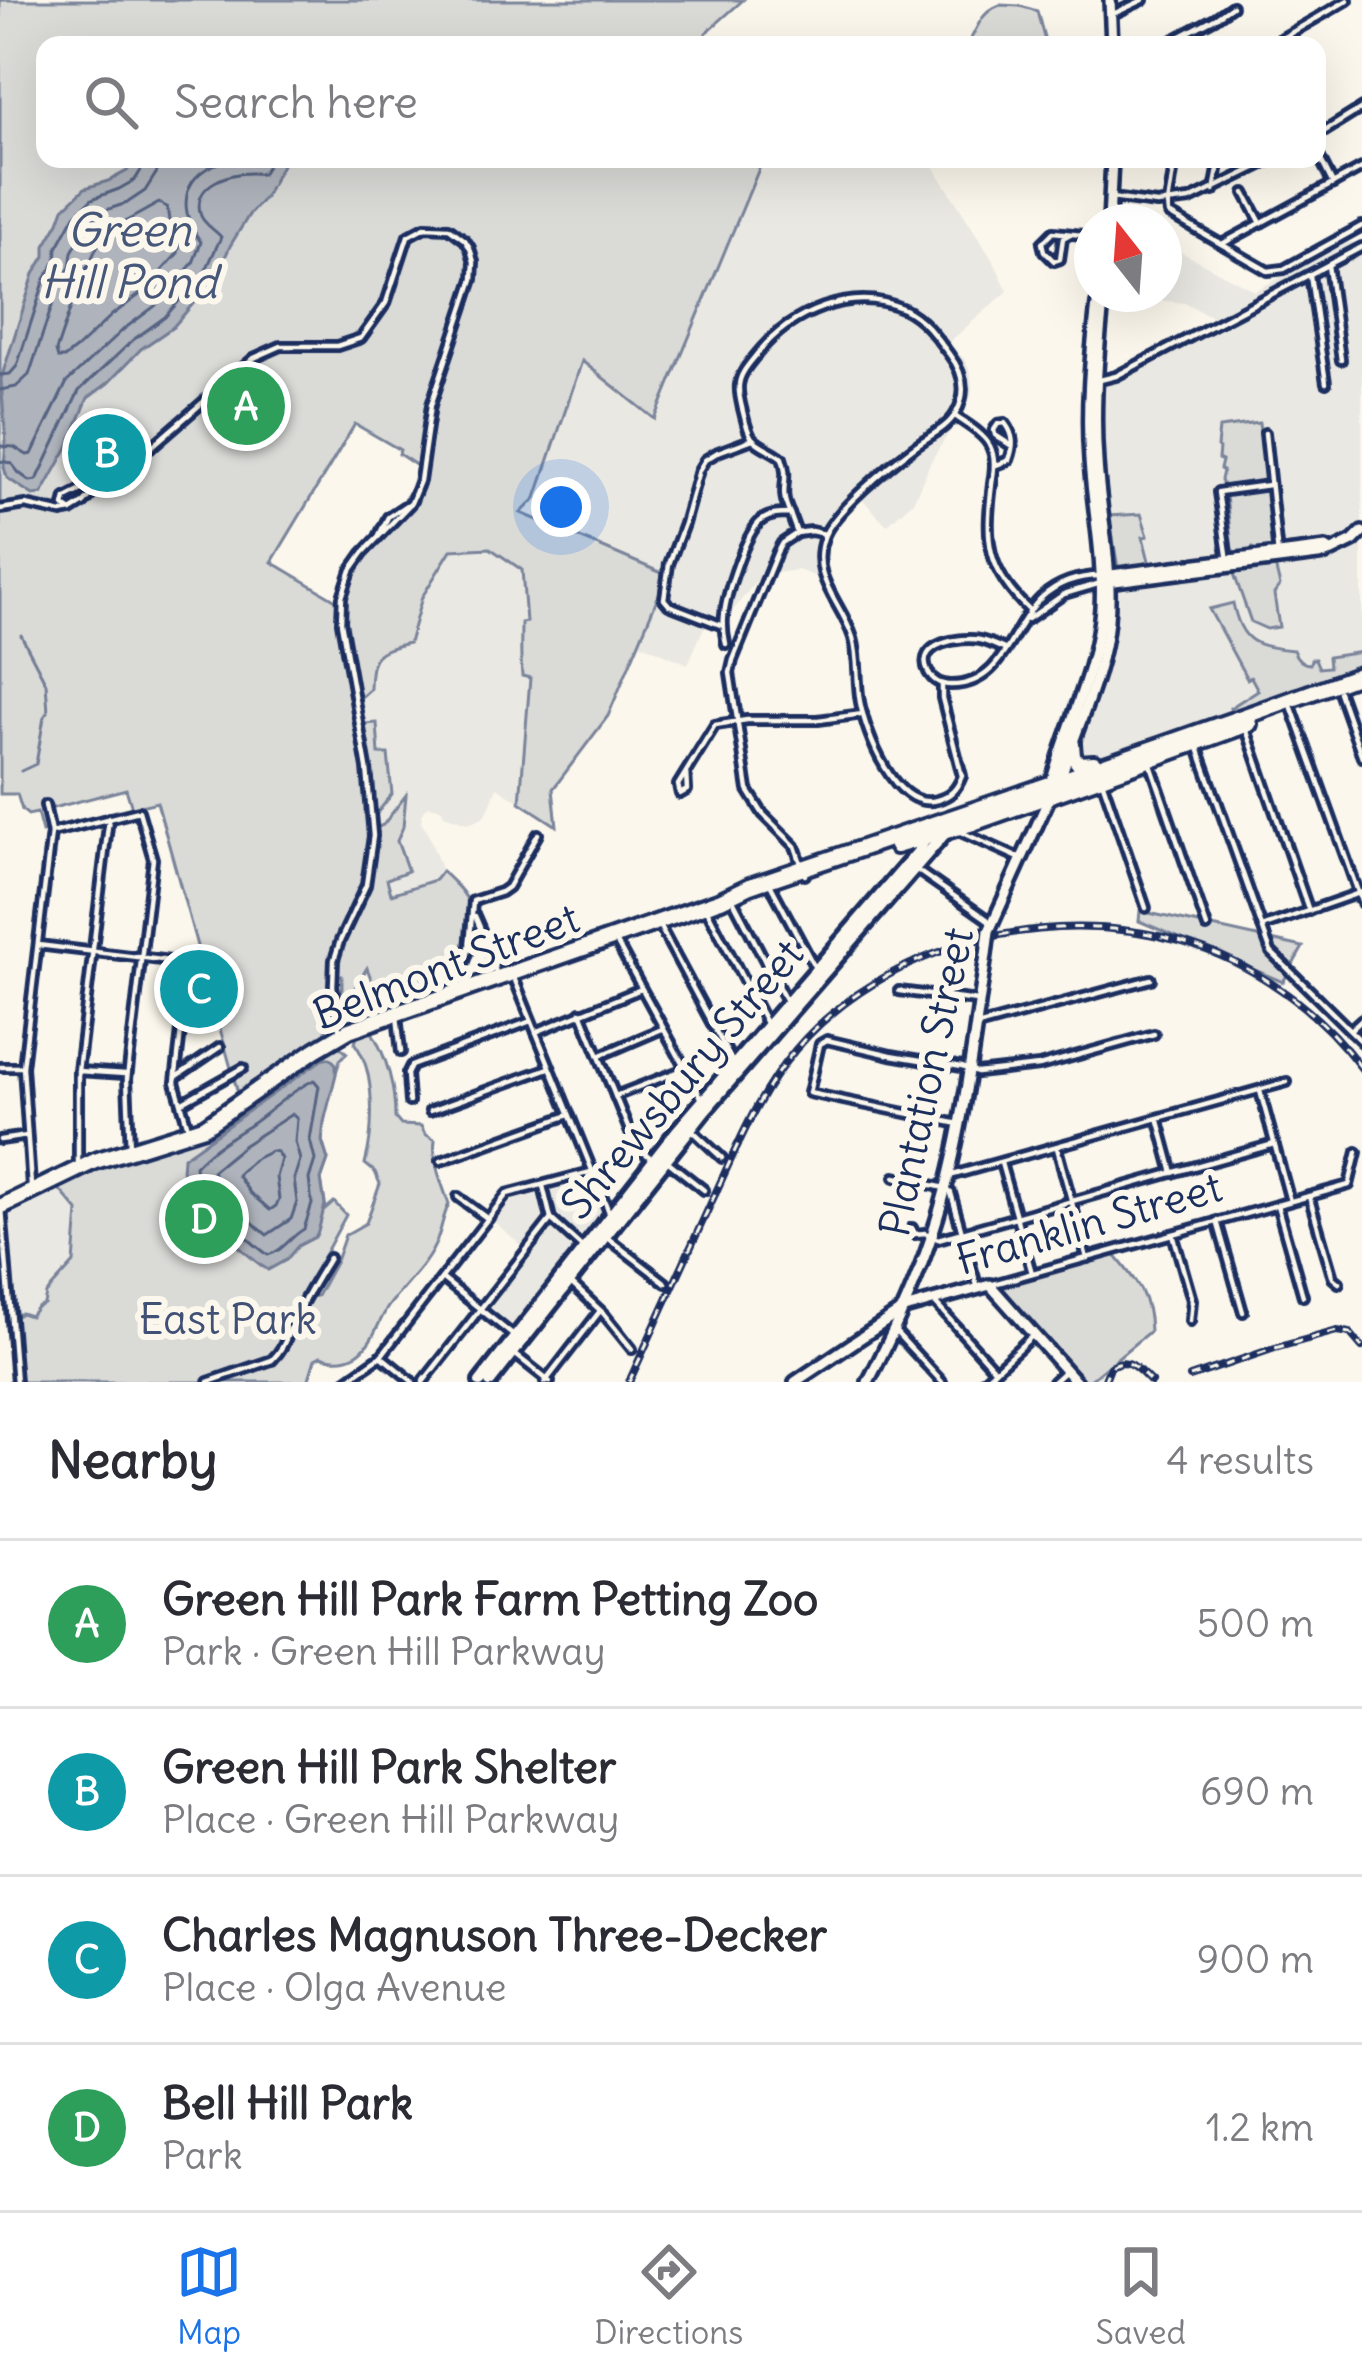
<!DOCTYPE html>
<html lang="en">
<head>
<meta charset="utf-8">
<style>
	body { margin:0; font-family:Delius,sans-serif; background:#f2f2f3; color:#2b2b33 }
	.compass { position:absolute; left:1074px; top:204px; width:108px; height:108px; border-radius:50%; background:#fff; box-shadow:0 12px 48px #0002; rotate:343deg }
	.you { position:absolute; left:561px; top:507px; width:42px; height:42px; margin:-30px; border:9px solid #fff; border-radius:50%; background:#1a73e8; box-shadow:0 0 0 18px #1a73e833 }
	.badge { display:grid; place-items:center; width:78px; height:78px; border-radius:50%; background:#1a73e8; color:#fff; font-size:39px; font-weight:700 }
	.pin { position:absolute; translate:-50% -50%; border:6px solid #fff; box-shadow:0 3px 12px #0006 }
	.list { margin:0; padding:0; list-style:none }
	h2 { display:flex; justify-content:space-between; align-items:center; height:156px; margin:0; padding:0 48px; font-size:51px }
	h2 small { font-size:39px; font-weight:400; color:#7c7c81 }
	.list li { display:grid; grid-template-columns:78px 1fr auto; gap:36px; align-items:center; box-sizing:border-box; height:168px; padding:0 48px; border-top:3px solid #e1e1e2 }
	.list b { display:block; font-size:45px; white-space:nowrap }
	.list p { margin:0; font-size:39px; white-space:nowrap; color:#7c7c81 }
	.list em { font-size:39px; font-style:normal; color:#7c7c81 }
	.icon { flex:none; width:66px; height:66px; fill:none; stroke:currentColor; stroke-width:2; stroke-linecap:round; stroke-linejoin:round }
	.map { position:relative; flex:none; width:1362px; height:1382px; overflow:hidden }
	.search { position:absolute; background:#fff; box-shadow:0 12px 48px #0002; left:36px; right:36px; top:36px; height:132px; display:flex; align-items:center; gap:30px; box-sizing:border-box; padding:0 42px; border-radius:24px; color:#7c7c81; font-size:45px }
	.sheet { height:828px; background:#fff }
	nav { display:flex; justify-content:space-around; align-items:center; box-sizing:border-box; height:168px; border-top:3px solid #e1e1e2; background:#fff; font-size:33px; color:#7c7c81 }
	nav a { display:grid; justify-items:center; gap:6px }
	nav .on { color:#1a73e8 }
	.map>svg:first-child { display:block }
	.built { fill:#eae8e2 }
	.green { fill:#dadad7; stroke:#7a849a; stroke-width:3; fill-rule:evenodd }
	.water { fill:#afb3bb; stroke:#747e96; stroke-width:3 }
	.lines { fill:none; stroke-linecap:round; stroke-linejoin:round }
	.shore { stroke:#566483; stroke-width:3 }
	.stream { stroke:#747e96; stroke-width:3 }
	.street-casing { stroke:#1b2f5e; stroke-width:14 }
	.secondary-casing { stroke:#1b2f5e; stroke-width:18 }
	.primary-casing { stroke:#1b2f5e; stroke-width:20 }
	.highway-casing { stroke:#1b2f5e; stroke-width:22 }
	.street { stroke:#fbf7ec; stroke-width:4.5 }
	.secondary { stroke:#fbf7ec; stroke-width:9 }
	.primary { stroke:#fbf7ec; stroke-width:10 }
	.highway { stroke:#fbf7ec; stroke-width:14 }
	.rail-casing { stroke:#1b2f5e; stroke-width:8 }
	.rail { stroke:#fbf7ec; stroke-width:3; stroke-dasharray:9; stroke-linecap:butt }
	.secondary-bridge-casing { stroke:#1b2f5e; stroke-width:18; stroke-linecap:butt }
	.secondary-bridge { stroke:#fbf7ec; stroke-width:9 }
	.labels { text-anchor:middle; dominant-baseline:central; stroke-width:12; stroke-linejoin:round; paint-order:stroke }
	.street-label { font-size:42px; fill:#1b2f5e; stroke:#fbf7ec }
	.park-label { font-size:42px; fill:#415176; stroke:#fbf7ec }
	.water-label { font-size:45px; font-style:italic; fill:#47577a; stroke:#fbf7ec }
</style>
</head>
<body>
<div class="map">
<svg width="1362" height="1382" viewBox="0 0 1362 1382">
	<rect width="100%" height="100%" fill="#fbf7ec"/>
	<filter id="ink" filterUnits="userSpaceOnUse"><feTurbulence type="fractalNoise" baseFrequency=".00833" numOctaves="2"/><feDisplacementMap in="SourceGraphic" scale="24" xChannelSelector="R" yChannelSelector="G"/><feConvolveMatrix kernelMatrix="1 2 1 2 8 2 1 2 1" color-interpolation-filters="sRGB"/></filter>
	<g filter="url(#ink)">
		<g class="built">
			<path d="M763 159H929L995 264 1008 291 948 343 964 359 971 373 972 390 969 401 931 461 914 500 887 525 862 499 833 528 828 540 826 560 830 582 798 570 768 574 754 584 718 629 705 625 688 664 637 642 521 514 536 498 583 361 655 418Z"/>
			<path d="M1345 242 1362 243V669L1085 763 1075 752 1103 661 1098 441 1100 376 1112 375 1216 319 1185 303 1112 296V294H1164V243L1255 291Z"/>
			<path d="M490 548 522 570 530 674 520 802 497 787 488 811 482 818 467 823 444 815 442 809 430 806 423 810 421 822 427 831 442 871 435 880 391 894 386 879 403 827 404 798 383 826 376 829 375 816 392 794 388 754 379 755 376 723 364 724 359 699 370 689 371 665 374 658 385 649 409 642 422 597 446 555 451 550Z"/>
			<path d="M81 1175 70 1313 19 1351 8 1209Z"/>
			<path d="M569 1185 577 1199 595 1193 603 1214 514 1327 486 1307 529 1252 492 1220 515 1194Z"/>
		</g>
		<g class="green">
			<path d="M0 0H743L706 33V37L726 45H45V159H763L655 419 582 361 536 498 521 513 662 573 659 594 608 716 553 789 557 826 520 802 530 678 522 676C520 657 521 642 521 623L526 622 522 570 490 548 451 550 422 597 409 643C375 651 371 654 370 689L359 699 364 724 377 723 379 754H388L392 794 375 816 376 828 383 825 406 795 403 827 397 841 408 871 387 879 391 894 435 880 442 871C450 880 464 890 468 902 475 924 462 970 449 989L384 1014 367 968 348 999 342 995V976H331L330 1019 325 1033 239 1097 157 802 132 808 126 789 49 809 54 829 42 832 37 813 28 815 22 810 17 794H0ZM355 424 400 450 399 454 417 466C414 479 412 492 402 502 395 509 387 514 381 523 365 549 344 569 336 600L272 562Z"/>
			<path d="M1000 5 1020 6 1037 11 1046 45H967C978 29 979 13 1000 5Z"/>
			<path d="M1259 423 1266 481 1223 486 1221 480 1223 471 1220 469 1222 461 1218 459 1219 449 1217 447 1219 428Z"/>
			<path d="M1263 490 1269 494 1274 545 1266 551H1257L1253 548 1247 553 1237 554 1232 550 1226 496Z"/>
			<path d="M1141 514 1148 536 1143 537 1150 565 1118 568 1109 516Z"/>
			<path d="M1272 565 1275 566 1280 586 1274 594 1279 627 1267 629 1251 622 1233 571Z"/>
			<path d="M1233 603C1241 643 1255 646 1293 650 1296 657 1301 664 1310 664L1311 659H1315L1319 668 1329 667 1328 657 1362 652V669L1234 714 1230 708 1258 690 1251 677 1247 679 1209 609Z"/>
			<path d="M1140 911 1303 947 1283 982 1139 921Z"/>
			<path d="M364 1032H372C387 1058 395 1089 395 1118L401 1125 421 1126 425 1134 435 1140C432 1162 442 1184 449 1204 443 1216 442 1227 437 1240 428 1265 403 1286 388 1307 378 1322 373 1344 357 1354 345 1361 334 1361 321 1356L315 1359 308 1382H20L15 1317 21 1313 30 1316 37 1307 44 1304 46 1294 74 1263 78 1211 59 1189C67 1177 80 1168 95 1169L216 1127 333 1047 339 1046 347 1053 340 1060 328 1098 324 1122 322 1141 328 1160 321 1180 326 1209 334 1202 346 1215 306 1289 311 1297 317 1296 336 1261 345 1235 366 1223 380 1184 375 1172 365 1164C374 1131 376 1071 355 1044L357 1036Z"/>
			<path d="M1114 1254C1136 1281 1149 1294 1150 1331L1088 1382H1084L1002 1289 1006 1284Z"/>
		</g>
		<g class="water">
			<path d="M134 159H285L265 197 249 215 230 246 217 276 173 327 141 349 108 383 88 398 67 449 42 494 33 495 7 478 4 467 6 442 1 379 34 274 45 256V246L59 222 64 208 85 188 108 181 127 171Z"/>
			<path d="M324 1058H330L336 1064V1074L324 1122 322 1141 328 1160 321 1180 325 1205 318 1232 315 1237 298 1246 286 1260 268 1270C247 1257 188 1200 183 1177 181 1170 183 1164 183 1157Z"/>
		</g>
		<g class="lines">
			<g class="shore">
				<path d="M159 203 167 207 170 227 180 244 178 253 142 293 112 315 77 348 64 358H58L56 351 76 292 103 234Z"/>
				<path d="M0 375 10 374 17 366 45 279 56 261 57 248 75 215 92 199 119 189 135 180 143 167V159"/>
				<path d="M0 390 16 387 29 375 59 285 70 267 72 252 88 223 100 212 127 203 145 191 157 172 159 159"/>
				<path d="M0 446 14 447 27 455 32 454 67 382 124 329 155 306 193 263 201 242C172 203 186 166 236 159"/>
				<path d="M0 461 11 463 19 473 30 481 37 480 79 391 133 340 165 317 206 270 221 237C215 230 205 225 201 216 189 181 239 169 262 174L271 159"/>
				<path d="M314 1080 319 1086 310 1140 315 1160 309 1179 312 1204 304 1229C291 1236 282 1252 268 1255 246 1239 197 1193 195 1166 211 1148 230 1138 250 1125 271 1111 290 1091 314 1080Z"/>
				<path d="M292 1114 297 1119 295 1142 300 1160 294 1179 297 1202 291 1219 267 1235C248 1219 223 1195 212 1171L244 1145Z"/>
				<path d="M271 1151 277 1152 281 1159 276 1177 279 1199 276 1206 270 1210 250 1193 237 1175 253 1160Z"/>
			</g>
			<path class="stream" d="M21 635 46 683 48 712 44 717 36 764 21 771"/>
			<g class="street-casing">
				<g id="street">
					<path d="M1111 15 1143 0"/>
					<path d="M1164 45 1215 18 1232 6"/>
					<path d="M1270 45 1348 0"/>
					<path d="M1317 136 1362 108"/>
					<path d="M1317 152 1333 184"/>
					<path d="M1175 159 1168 204 1169 214 1268 271 1284 269 1362 226"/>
					<path d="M1214 191 1220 159"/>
					<path d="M1245 193 1261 223"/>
					<path d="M1111 198 1157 204 1190 200 1274 159"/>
					<path d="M1070 234 1063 238 1060 259 1054 261 1044 251 1042 243 1053 232 1092 236"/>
					<path d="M1222 244 1362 168"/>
					<path d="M1328 265 1341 360"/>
					<path d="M1310 275 1326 383"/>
					<path d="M1096 381 1116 376 1362 247"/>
					<path d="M955 416C966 424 983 433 990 446 996 458 994 471 992 484 985 540 986 570 1030 611"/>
					<path d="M1265 433 1278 555"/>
					<path d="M994 466 1009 460C1014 446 1015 436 1005 423L998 424 994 430 995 435 1012 446"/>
					<path d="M0 509 26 505 62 513 71 511 84 503 105 480 134 462 254 358 281 346H337L361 338 386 303 408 236 425 227 449 228 465 240 470 248 474 262 473 279 431 405 420 481 411 503 363 553 351 570 342 597 341 622 367 768 373 836 366 885 340 941 334 960 333 986 339 1028"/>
					<path d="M71 511 64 506 66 498 105 478"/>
					<path d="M790 514C777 487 791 483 782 458 773 450 760 447 752 438 747 431 745 420 743 412 741 404 738 394 739 385 740 373 750 363 757 354 790 313 852 285 904 309 924 319 936 337 949 354 963 372 968 392 956 413 947 429 928 436 914 447 891 464 833 512 824 537 809 577 842 603 853 638 859 659 856 681 860 702 866 734 895 812 937 800 951 796 957 789 962 776L942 698V684"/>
					<path d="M797 533 782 543 777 552 733 660 730 673 748 790 763 814 795 846 805 875"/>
					<path d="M379 535 388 517 406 505"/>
					<path d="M1228 561 1218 492 1269 485"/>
					<path d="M1028 619 1064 594 1101 583"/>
					<path d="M723 626 669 605 664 599 669 564 684 524 699 470 705 460 718 452 753 439"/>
					<path d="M726 644C724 635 723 626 724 616 726 595 745 532 762 520 771 514 780 514 790 514L797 533 811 531 825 534"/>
					<path d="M1006 650C997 646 989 642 980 640 962 636 914 643 928 672 933 681 941 685 951 685 1004 685 1010 628 1041 598 1057 583 1079 576 1101 576"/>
					<path d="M1339 692 1362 757"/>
					<path d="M1292 708 1362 903"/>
					<path d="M1246 729 1309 911"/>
					<path d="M1197 745 1271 952 1362 1042"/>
					<path d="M1150 762 1207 927"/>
					<path d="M686 772 678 785 680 794 687 790 686 772 715 725 747 720H818L863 714"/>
					<path d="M1103 783 1146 908"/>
					<path d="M961 832 1021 859"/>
					<path d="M51 833 139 811 153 859 127 1079 130 1149"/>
					<path d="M914 868 987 919 991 925"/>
					<path d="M771 886 814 966"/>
					<path d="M731 896 787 1003"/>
					<path d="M706 908 767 1025"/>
					<path d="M475 916 488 946 496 973"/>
					<path d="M660 927 734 1065"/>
					<path d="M1262 927 1362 892"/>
					<path d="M617 943 703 1101"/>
					<path d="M38 945 203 965"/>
					<path d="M514 978 609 1212"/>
					<path d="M456 987 469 950 473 901 501 892 508 887 538 834"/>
					<path d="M899 991 977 1001"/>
					<path d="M581 1012 635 1145 651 1158"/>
					<path d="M397 1016 401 1052"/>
					<path d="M977 1026 1151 979"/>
					<path d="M1351 1029 1362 1019"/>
					<path d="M536 1032 641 989"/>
					<path d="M599 1056 662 1029"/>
					<path d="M0 1067H23"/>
					<path d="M78 1071 126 1074"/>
					<path d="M176 1077 220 1047"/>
					<path d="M1260 1091 1290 1201"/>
					<path d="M615 1096 682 1070"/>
					<path d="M409 1102 407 1074 411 1066 531 1021"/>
					<path d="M181 1103 243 1068"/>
					<path d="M430 1111 549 1068"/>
					<path d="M1159 1121 1173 1173"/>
					<path d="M959 1124 809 1093 820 1044 827 1040 891 1055 962 1067 977 1073 1039 1066 1154 1034"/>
					<path d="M188 1127 175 1082 189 963"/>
					<path d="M691 1129 722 1158"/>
					<path d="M0 1140 27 1136"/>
					<path d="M1057 1148 1087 1258"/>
					<path d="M666 1160 704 1190"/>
					<path d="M441 1161 569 1115"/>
					<path d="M1001 1163 1032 1273"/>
					<path d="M78 1165V1071L109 818"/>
					<path d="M953 1175 1287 1082"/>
					<path d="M895 1177 945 1188 951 1193 978 1289"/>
					<path d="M31 1186 23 1067 51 833 45 805"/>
					<path d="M543 1186 551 1219 584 1249"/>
					<path d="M1309 1196 1333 1278 1339 1283"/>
					<path d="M458 1197 488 1219"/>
					<path d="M1277 1205 1303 1296"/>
					<path d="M2 1208 16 1382"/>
					<path d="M1217 1221 1243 1312"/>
					<path d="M912 1228 915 1234 925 1233 938 1239 1274 1144"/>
					<path d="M1173 1234 1192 1300 1190 1321"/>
					<path d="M609 1239 666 1283"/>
					<path d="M444 1280 515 1337"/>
					<path d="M571 1283 603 1313 632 1349"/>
					<path d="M990 1285 1349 1185 1357 1152"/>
					<path d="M935 1303 995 1370"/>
					<path d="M894 1330 942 1382"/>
					<path d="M512 1352 550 1382"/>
					<path d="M381 1356 413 1382"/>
					<path d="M208 1382 272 1360C287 1345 286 1335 295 1318 305 1297 317 1278 329 1258"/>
					<path d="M344 1382 381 1356 507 1194 591 1172"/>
					<path d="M423 1382 551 1219"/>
					<path d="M545 1382 600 1311"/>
					<path d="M982 1382 1031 1337"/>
					<path d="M1053 1382 1066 1370"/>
				</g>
			</g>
			<g class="secondary-casing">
				<g id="secondary">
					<path d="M1110 0 1112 45"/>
					<path d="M1109 222 1112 159"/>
					<path d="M1103 576 1326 548 1329 550"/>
					<path d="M1107 582 1326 554 1353 541 1362 532"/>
					<path d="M1060 780C1076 727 1103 675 1108 620 1113 567 1100 514 1097 462 1093 409 1097 356 1103 304L1101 294"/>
					<path d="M1051 784C1067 724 1097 670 1101 607 1104 558 1093 509 1090 460 1086 408 1091 356 1097 304L1101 296"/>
					<path d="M989 931 1051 794"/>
					<path d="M795 1382 904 1309 990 1285 1076 1382"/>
					<path d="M868 1382C895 1330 920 1276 937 1219 963 1134 973 1043 986 955"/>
				</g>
			</g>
			<g class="primary-casing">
				<g id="primary">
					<path d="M480 1382 676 1132 917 853 926 838"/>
					<path d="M490 1382 705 1110 946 832"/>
				</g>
			</g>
			<g class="highway-casing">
				<g id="highway">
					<path d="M1072 744 1073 756 1079 764 1094 763"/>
					<path d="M896 846 973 823 1249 724"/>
					<path d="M0 1207 95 1161 204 1127 315 1050 349 1030 721 900 750 886C955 817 1159 748 1362 674"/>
				</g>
			</g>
			<use href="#street" class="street"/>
			<use href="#secondary" class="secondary"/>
			<use href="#primary" class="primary"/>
			<use href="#highway" class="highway"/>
			<g class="rail-casing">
				<g id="rail">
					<path d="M1190 1377 1275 1348 1337 1331 1350 1333 1362 1347"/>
					<path d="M629 1382C658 1319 687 1255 716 1192 739 1142 760 1091 796 1049 886 944 1047 904 1179 941 1253 962 1317 1008 1362 1069"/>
					<path d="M1104 1382 1110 1367C1128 1354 1138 1370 1151 1382"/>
				</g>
			</g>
			<use href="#rail" class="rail"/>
			<g class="secondary-bridge-casing">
				<path id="secondary-bridge" d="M986 955 989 931"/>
			</g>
			<use href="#secondary-bridge" class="secondary-bridge"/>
		</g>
	</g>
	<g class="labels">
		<g class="street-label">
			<text transform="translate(446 966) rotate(-21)">Belmont Street</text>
			<text transform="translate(682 1079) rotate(-50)">Shrewsbury Street</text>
			<text transform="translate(926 1082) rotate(-78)">Plantation Street</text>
			<text transform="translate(1089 1223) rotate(-16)">Franklin Street</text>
		</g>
		<g class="park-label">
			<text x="228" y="1319">East Park</text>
		</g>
		<g class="water-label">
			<text x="129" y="230">Green<tspan x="129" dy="52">Hill Pond</tspan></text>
		</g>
	</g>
</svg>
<svg class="compass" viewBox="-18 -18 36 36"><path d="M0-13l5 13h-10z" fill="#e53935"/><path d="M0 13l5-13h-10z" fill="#7c7c81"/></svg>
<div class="you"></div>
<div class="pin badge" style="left:246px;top:406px;background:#2e9e5b">A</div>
<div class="pin badge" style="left:107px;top:453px;background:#0f9aa8">B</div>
<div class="pin badge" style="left:199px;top:989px;background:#0f9aa8">C</div>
<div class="pin badge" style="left:204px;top:1219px;background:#2e9e5b">D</div>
<div class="search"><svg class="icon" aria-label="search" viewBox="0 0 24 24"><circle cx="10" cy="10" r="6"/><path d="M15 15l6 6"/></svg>Search here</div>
</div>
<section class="sheet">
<h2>Nearby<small>4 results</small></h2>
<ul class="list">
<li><span class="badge" style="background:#2e9e5b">A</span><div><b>Green Hill Park Farm Petting Zoo</b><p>Park · Green Hill Parkway</p></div><em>500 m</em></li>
<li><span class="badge" style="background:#0f9aa8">B</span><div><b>Green Hill Park Shelter</b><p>Place · Green Hill Parkway</p></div><em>690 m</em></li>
<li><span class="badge" style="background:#0f9aa8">C</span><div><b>Charles Magnuson Three-Decker</b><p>Place · Olga Avenue</p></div><em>900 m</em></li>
<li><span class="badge" style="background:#2e9e5b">D</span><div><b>Bell Hill Park</b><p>Park</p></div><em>1.2 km</em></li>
</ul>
</section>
<nav>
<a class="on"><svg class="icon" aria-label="map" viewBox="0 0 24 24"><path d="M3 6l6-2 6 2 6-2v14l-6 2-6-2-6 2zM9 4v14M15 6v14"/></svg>Map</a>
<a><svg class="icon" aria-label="directions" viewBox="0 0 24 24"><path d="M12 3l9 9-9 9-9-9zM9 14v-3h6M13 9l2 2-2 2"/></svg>Directions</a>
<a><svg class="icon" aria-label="saved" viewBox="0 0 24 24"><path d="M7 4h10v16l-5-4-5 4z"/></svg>Saved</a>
</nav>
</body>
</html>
